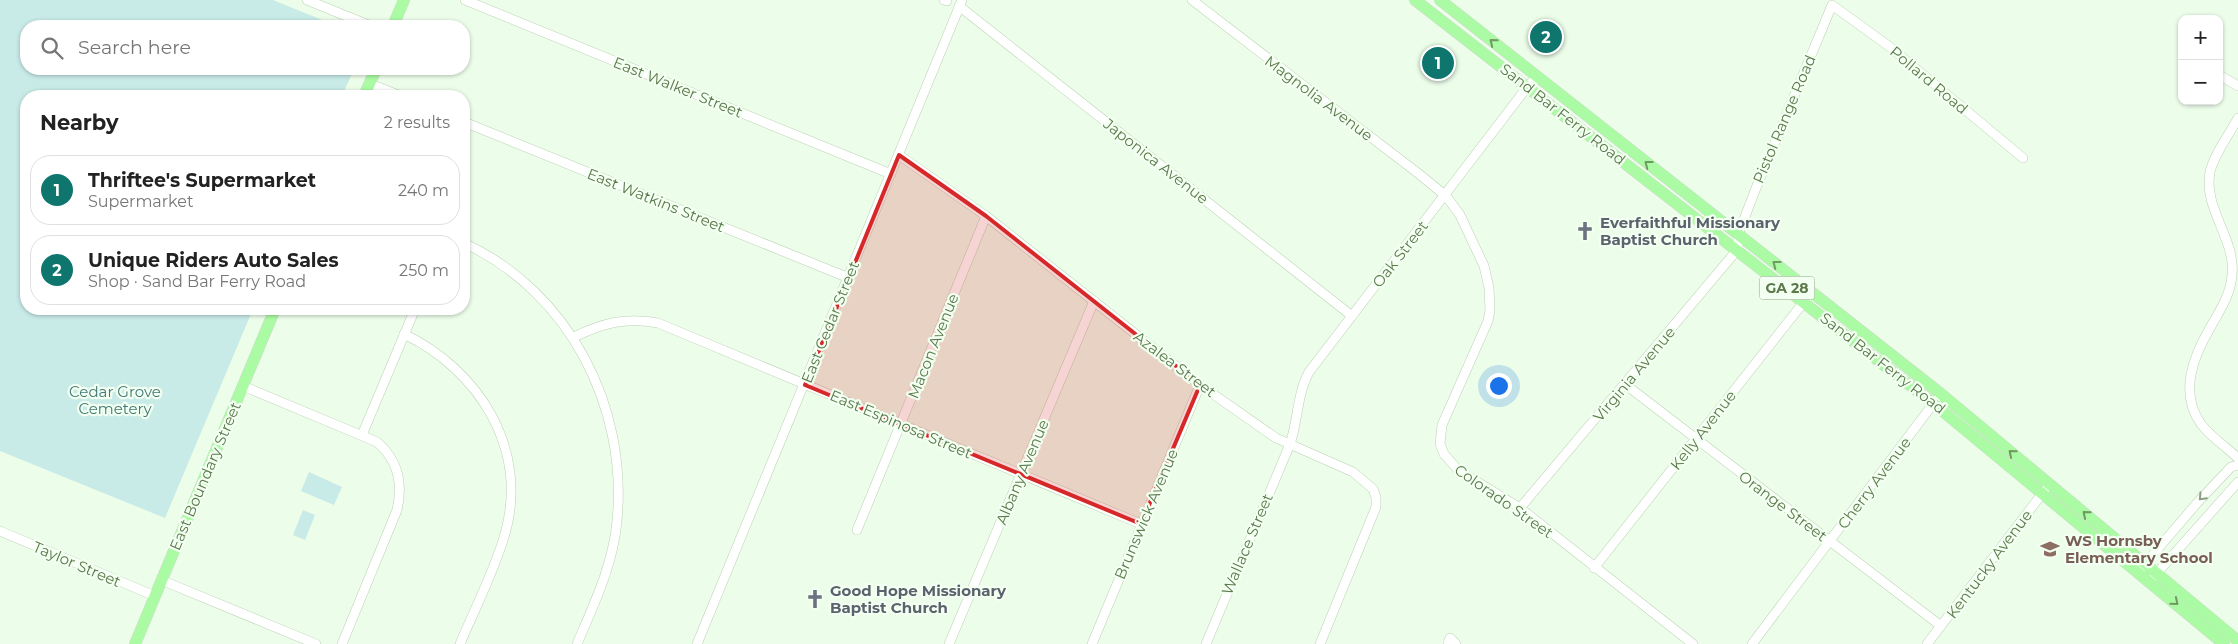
<!DOCTYPE html>
<html lang="en">
<head>
<meta charset="utf-8">
<style>
	body { margin:0; font-family:Montserrat,sans-serif; background:#f6f6f6; color:#222 }
	.controls { position:absolute; right:15px; top:15px; display:grid; overflow:hidden; border-radius:10px; box-shadow:0 1px 4px #0004 }
	.controls button { width:45px; height:45px; display:grid; place-items:center; padding:0; border:0; border-bottom:1px solid #e0e0e0; background:#fff; color:#222; font:25px sans-serif }
	.you { position:absolute; left:1498px; top:385px; width:18px; height:18px; margin:-12px; border:4px solid #fff; border-radius:50%; background:#1a73e8; box-shadow:0 0 0 8px #1a73e833 }
	.badge { display:grid; place-items:center; width:32px; height:32px; border-radius:50%; background:#0f766e; color:#fff; font-size:16px; font-weight:700 }
	.pin { position:absolute; translate:-50% -50%; border:2px solid #fff; box-shadow:0 1px 5px #0006 }
	.list { margin:0; padding:0; list-style:none }
	h2 { display:flex; justify-content:space-between; align-items:center; height:65px; margin:0; padding:0 20px; font-size:21px }
	h2 small { font-size:16px; font-weight:400; color:#767676 }
	.list li { display:grid; grid-template-columns:32px 1fr auto; gap:15px; align-items:center; box-sizing:border-box; height:70px; margin:0 10px 10px; padding:0 10px; border:1px solid #e0e0e0; border-radius:20px }
	.list b { display:block; font-size:19px; white-space:nowrap }
	.list p { margin:0; font-size:16px; white-space:nowrap; color:#767676 }
	.list em { font-size:16px; font-style:normal; color:#767676 }
	.icon { flex:none; width:28px; height:28px; fill:none; stroke:currentColor; stroke-width:2; stroke-linecap:round; stroke-linejoin:round }
	.map { position:relative; flex:none; width:2238px; height:644px; overflow:hidden }
	.search { position:absolute; background:#fff; box-shadow:0 1px 4px #0004; left:20px; top:20px; width:450px; height:55px; display:flex; align-items:center; gap:12px; box-sizing:border-box; padding:0 18px; border-radius:20px; color:#767676; font-size:19px }
	.panel { position:absolute; background:#fff; box-shadow:0 1px 4px #0004; left:20px; top:90px; width:450px; height:225px; border-radius:20px }
	.map>svg:first-child { display:block }
	.green { fill:#c8ebe8 }
	.lines { fill:none; stroke-linecap:round; stroke-linejoin:round }
	.minor-casing { stroke:#bad2b2; stroke-width:10 }
	.major-casing { stroke:#d1d9cd; stroke-width:12 }
	.minor { stroke:#fff; stroke-width:9 }
	.major { stroke:#aafba3; stroke-width:11 }
	.oneway { stroke:#709a62 }
	.oneway2 { stroke:#8da182 }
	.marked { fill:#d62828; fill-opacity:0.2; stroke:#d62828; stroke-width:4; stroke-linejoin:round }
	.labels { text-anchor:middle; dominant-baseline:central; stroke-width:4.5; stroke-linejoin:round; paint-order:stroke }
	.shield { fill:#f2fff1; stroke:#89a17e; stroke-width:1 }
	.shield-label { font-size:14px; font-weight:bold; fill:#5c794c }
	.street-label { font-size:15px; fill:#5c794c; stroke:#f2fff1 }
	.worship-label { font-size:15px; font-weight:bold; fill:#5b616d; stroke:#f2fff1; text-anchor:start }
	.park-label { font-size:15px; fill:#417979; stroke:#f2fff1 }
	.education-label { font-size:15px; font-weight:bold; fill:#785e54; stroke:#f2fff1; text-anchor:start }
</style>
</head>
<body>
<div class="map">
<svg width="2238" height="644" viewBox="0 0 2238 644">
	<rect width="100%" height="100%" fill="#ecfdea"/>
	<g class="green">
		<path d="M0 0H273L337 26H26V69H354L342 96H26V309H253L165 518 0 451Z"/>
		<path d="M309 472 342 487 334 505 301 491Z"/>
		<path d="M303 510 315 515 305 540 293 535Z"/>
	</g>
	<g class="lines">
		<g class="minor-casing">
			<g id="minor">
				<path d="M307 0 371 26"/>
				<path d="M465 0 891 174"/>
				<path d="M944 0 947 1"/>
				<path d="M1192 0 1419 174 1446 196 1460 215 1484 266 1489 288 1490 310 1488 321 1442 425 1440 444 1444 454 1458 470 1520 508 1693 644"/>
				<path d="M959 6 1352 316"/>
				<path d="M2219 75 2238 86"/>
				<path d="M370 84 401 96"/>
				<path d="M2238 118C2229 135 2214 154 2210 172 2203 209 2236 239 2232 275 2231 294 2219 312 2210 328 2193 357 2179 393 2201 424 2211 437 2226 447 2238 458"/>
				<path d="M464 122 849 278"/>
				<path d="M899 155 986 216 1200 385 1276 438 1353 472 1373 489 1376 497V507L1320 644"/>
				<path d="M464 243C569 292 628 406 617 521 613 565 594 604 577 644"/>
				<path d="M404 334C479 370 529 449 505 534 494 572 475 608 460 644"/>
				<path d="M574 337C603 323 625 317 658 323L1141 524"/>
				<path d="M1626 385 1941 626"/>
				<path d="M243 386 377 442C398 460 403 484 397 510L342 644"/>
				<path d="M362 435 415 309"/>
				<path d="M1520 508 1738 249V235L1756 188 1832 5 1890 47 2023 158"/>
				<path d="M857 530 986 216"/>
				<path d="M0 531 155 596"/>
				<path d="M1594 568 1807 298"/>
				<path d="M2138 572 2197 503 2231 467 2238 465"/>
				<path d="M161 580 316 644"/>
				<path d="M2150 581 2238 482"/>
				<path d="M697 644 962 0"/>
				<path d="M949 644 1094 301"/>
				<path d="M1092 644 1200 385"/>
				<path d="M1206 644 1290 444C1298 421 1297 394 1309 372L1528 86 1537 77"/>
				<path d="M1448 644 1450 638 1456 644"/>
				<path d="M1752 644 1936 400"/>
				<path d="M1927 644 2045 490"/>
			</g>
		</g>
		<g class="major-casing">
			<g id="major">
				<path d="M1415 0 1934 404 2224 644"/>
				<path d="M1440 0 1940 393 2238 641"/>
				<path d="M393 26 404 0"/>
				<path d="M364 96 376 69"/>
				<path d="M135 644 275 309"/>
			</g>
		</g>
		<use href="#minor" class="minor"/>
		<use href="#major" class="major"/>
	</g>
	<defs><path id="oneway-chevron" d="M-2-3.5L2.5 0L-2 3.5" fill="none" stroke-width="1.6" stroke-linecap="round" stroke-linejoin="round" transform="scale(1.25)"/></defs>
	<g class="oneway">
		<use href="#oneway-chevron" transform="translate(1493 42) rotate(-141)"/>
		<use href="#oneway-chevron" transform="translate(1648 164) rotate(-142)"/>
		<use href="#oneway-chevron" transform="translate(1776 264) rotate(-142)"/>
		<use href="#oneway-chevron" transform="translate(2012 453) rotate(-140)"/>
		<use href="#oneway-chevron" transform="translate(2086 514) rotate(-140)"/>
		<use href="#oneway-chevron" transform="translate(2175 602) rotate(40)"/>
	</g>
	<use class="oneway2" href="#oneway-chevron" transform="translate(2202 497) rotate(133)"/>
	<path class="marked" d="M899 155 986 216 1200 385 1141 524 805 385Z"/>
	<defs>
		<g id="church-bare" transform="scale(1.5)"><path d="M-1.2-6h2.4v3.5h3.3v2.4h-3.3V6h-2.4V-.1h-3.3v-2.4h3.3Z" fill="#6b7280" stroke="#f2fff1" stroke-width="2.5" paint-order="stroke"/></g>
		<g id="school-bare" transform="scale(1.5)"><path d="M0-5L7-2L0 1L-7-2ZM-4 1L0 2.5L4 1V4Q0 6-4 4Z" fill="#8d6e63" stroke="#f2fff1" stroke-width="2.5" paint-order="stroke"/></g>
	</defs>
	<g fill-rule="evenodd">
		<use href="#church-bare" x="1585" y="231"/>
		<use href="#school-bare" x="2050" y="549"/>
		<use href="#church-bare" x="815" y="599"/>
	</g>
	<g class="labels">
		<rect class="shield" x="1759.5" y="276.5" width="55" height="23" rx="4"/>
		<g class="shield-label">
			<text x="1787" y="288">GA 28</text>
		</g>
		<g class="street-label">
			<text transform="translate(1929 80) rotate(40)">Pollard Road</text>
			<text transform="translate(678 87) rotate(22)">East Walker Street</text>
			<text transform="translate(1319 98) rotate(37)">Magnolia Avenue</text>
			<text transform="translate(1563 114) rotate(38)">Sand Bar Ferry Road</text>
			<text transform="translate(1784 119) rotate(-67)">Pistol Range Road</text>
			<text transform="translate(1156 161) rotate(38)">Japonica Avenue</text>
			<text transform="translate(656 200) rotate(22)">East Watkins Street</text>
			<text transform="translate(1400 254) rotate(-52)">Oak Street</text>
			<text transform="translate(830 322) rotate(-68)">East Cedar Street</text>
			<text transform="translate(933 346) rotate(-68)">Macon Avenue</text>
			<text transform="translate(1883 363) rotate(38)">Sand Bar Ferry Road</text>
			<text transform="translate(1175 364) rotate(37)">Azalea Street</text>
			<text transform="translate(1634 374) rotate(-50)">Virginia Avenue</text>
			<text transform="translate(901 424) rotate(23)">East Espinosa Street</text>
			<text transform="translate(1703 430) rotate(-52)">Kelly Avenue</text>
			<text transform="translate(1022 472) rotate(-67)">Albany Avenue</text>
			<text transform="translate(205 476) rotate(-67)">East Boundary Street</text>
			<text transform="translate(1874 483) rotate(-53)">Cherry Avenue</text>
			<text transform="translate(1504 501) rotate(35)">Colorado Street</text>
			<text transform="translate(1783 506) rotate(37)">Orange Street</text>
			<text transform="translate(1146 514) rotate(-67)">Brunswick Avenue</text>
			<text transform="translate(1247 544) rotate(-67)">Wallace Street</text>
			<text transform="translate(77 564) rotate(23)">Taylor Street</text>
			<text transform="translate(1989 564) rotate(-53)">Kentucky Avenue</text>
		</g>
		<g class="worship-label">
			<text x="1600" y="222">Everfaithful Missionary<tspan x="1600" dy="17">Baptist Church</tspan></text>
			<text x="830" y="590">Good Hope Missionary<tspan x="830" dy="17">Baptist Church</tspan></text>
		</g>
		<g class="park-label">
			<text x="115" y="391">Cedar Grove<tspan x="115" dy="17">Cemetery</tspan></text>
		</g>
		<g class="education-label">
			<text x="2065" y="540">WS Hornsby<tspan x="2065" dy="17">Elementary School</tspan></text>
		</g>
	</g>
</svg>
<div class="controls">
<button>+</button>
<button>−</button>
</div>
<div class="you"></div>
<div class="pin badge" style="left:1438px;top:63px">1</div>
<div class="pin badge" style="left:1546px;top:37px">2</div>
<div class="search"><svg class="icon" aria-label="search" viewBox="0 0 24 24"><circle cx="10" cy="10" r="6"/><path d="M15 15l6 6"/></svg>Search here</div>
<section class="panel">
<h2>Nearby<small>2 results</small></h2>
<ul class="list">
<li><span class="badge">1</span><div><b>Thriftee's Supermarket</b><p>Supermarket</p></div><em>240 m</em></li>
<li><span class="badge">2</span><div><b>Unique Riders Auto Sales</b><p>Shop · Sand Bar Ferry Road</p></div><em>250 m</em></li>
</ul>
</section>
</div>
</body>
</html>
